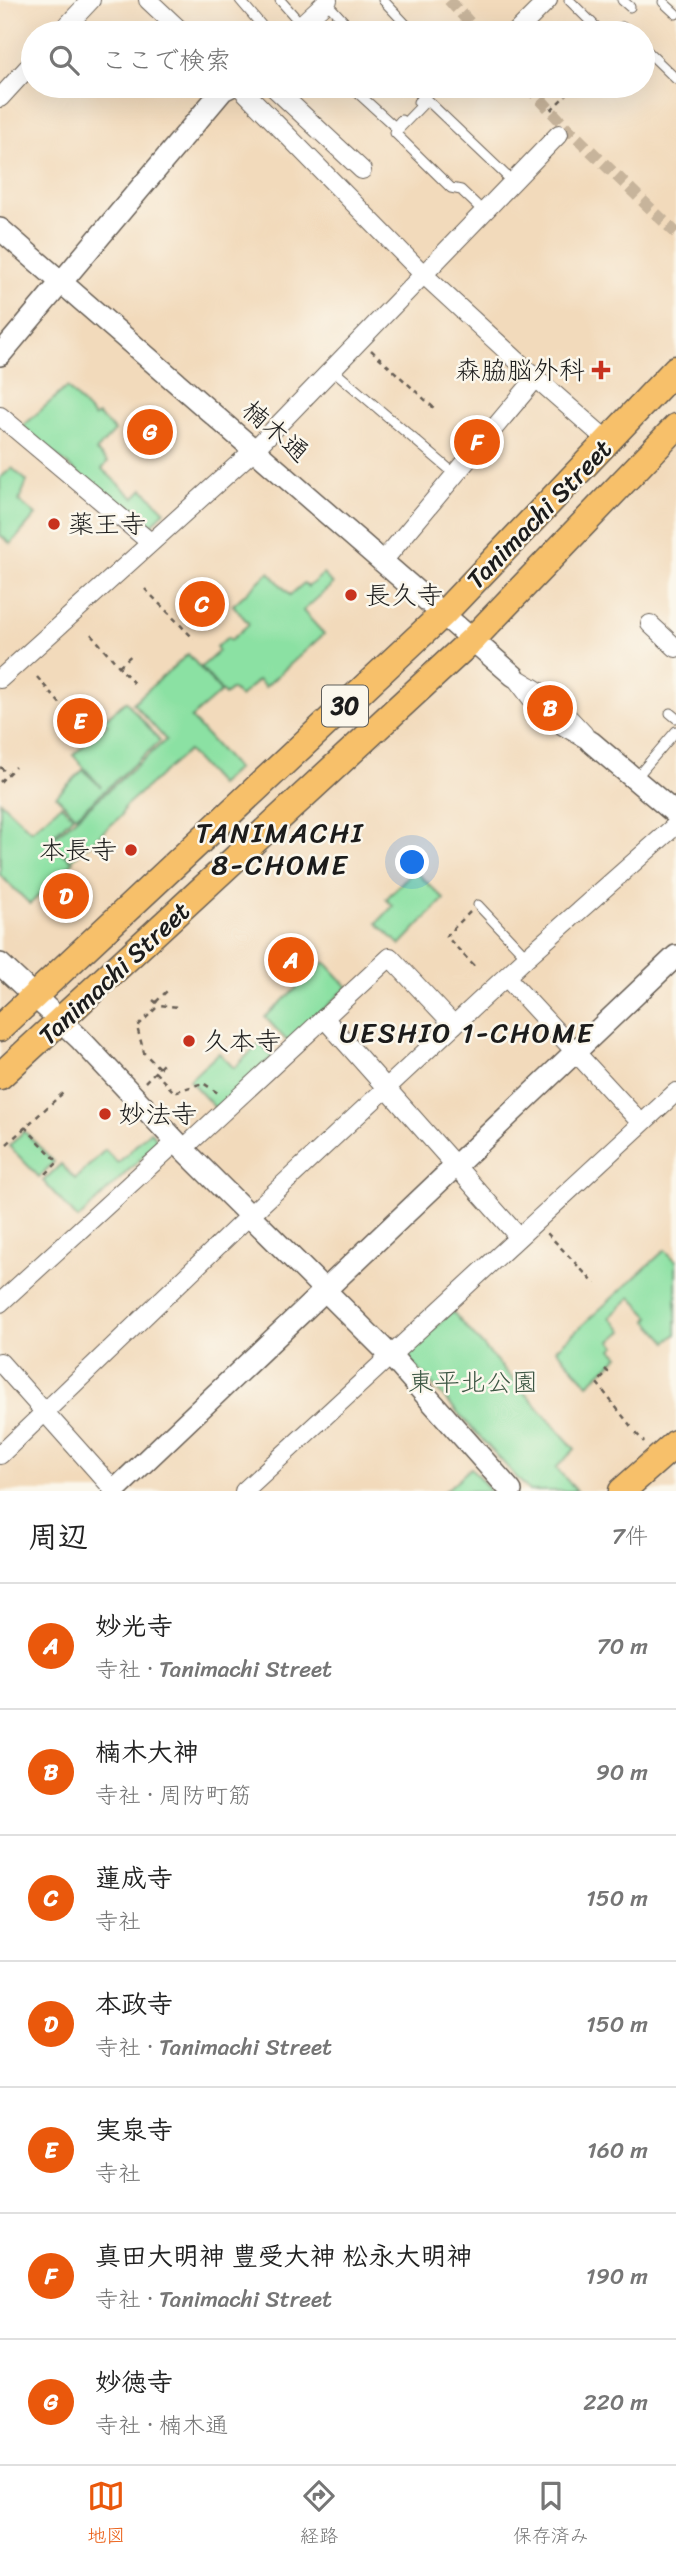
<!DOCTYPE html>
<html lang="ja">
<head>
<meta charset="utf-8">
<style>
	body { margin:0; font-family:Sriracha,"Klee One",sans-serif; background:#f2f2f2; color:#222 }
	.you { position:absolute; left:413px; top:863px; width:24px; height:24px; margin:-18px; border:5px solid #fff; border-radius:50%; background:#1a73e8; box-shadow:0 0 0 10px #1a73e833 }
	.badge { display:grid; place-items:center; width:46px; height:46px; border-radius:50%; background:#ea580c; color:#fff; font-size:23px; font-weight:700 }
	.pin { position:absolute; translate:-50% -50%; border:4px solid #fff; box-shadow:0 2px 7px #0006 }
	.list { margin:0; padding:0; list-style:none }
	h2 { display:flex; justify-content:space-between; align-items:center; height:91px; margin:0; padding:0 28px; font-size:30px }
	h2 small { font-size:23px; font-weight:400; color:#767676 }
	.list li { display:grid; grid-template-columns:46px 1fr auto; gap:21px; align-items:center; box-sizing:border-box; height:126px; padding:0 28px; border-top:2px solid #e0e0e0 }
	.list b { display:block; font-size:26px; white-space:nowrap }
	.list p { margin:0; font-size:23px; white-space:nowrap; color:#767676 }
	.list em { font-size:23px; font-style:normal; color:#767676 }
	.icon { flex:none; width:38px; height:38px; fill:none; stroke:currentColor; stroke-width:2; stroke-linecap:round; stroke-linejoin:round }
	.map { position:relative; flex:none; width:676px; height:1491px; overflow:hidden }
	.search { position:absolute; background:#fff; box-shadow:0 7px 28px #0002; left:21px; right:21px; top:21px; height:77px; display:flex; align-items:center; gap:18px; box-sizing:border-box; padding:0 24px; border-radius:38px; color:#767676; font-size:26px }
	.sheet { height:973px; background:#fff }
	nav { display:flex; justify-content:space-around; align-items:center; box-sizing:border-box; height:98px; border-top:2px solid #e0e0e0; background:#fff; font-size:19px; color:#767676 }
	nav a { display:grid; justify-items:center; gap:4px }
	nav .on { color:#ea580c }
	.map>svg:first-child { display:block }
	.green { fill:#8be1a3; stroke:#547e60; stroke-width:2 }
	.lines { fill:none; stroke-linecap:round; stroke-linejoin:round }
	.pedestrian-tunnel { stroke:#c7b49b; stroke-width:12; stroke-dasharray:12 6; stroke-linecap:butt }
	.service-casing { stroke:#675e54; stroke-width:11 }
	.minor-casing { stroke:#675e54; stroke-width:20 }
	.tertiary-casing { stroke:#675e54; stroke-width:24 }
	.primary-casing { stroke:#675e54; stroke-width:29 }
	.path { stroke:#675e54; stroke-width:2.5; stroke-dasharray:5 5; stroke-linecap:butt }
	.service { stroke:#fff; stroke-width:9 }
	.minor { stroke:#fff; stroke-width:18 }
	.tertiary { stroke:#fff; stroke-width:21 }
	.primary { stroke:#f7c06b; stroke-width:26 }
	.poi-dot { fill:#c8321e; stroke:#fbf7ec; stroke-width:2.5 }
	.labels { text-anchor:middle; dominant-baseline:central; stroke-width:5; stroke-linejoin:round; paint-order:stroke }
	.shield { fill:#fbf7ec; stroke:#5f5e5a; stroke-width:2 }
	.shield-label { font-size:24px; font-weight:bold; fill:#1c1c1c }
	.poi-label { font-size:26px; fill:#1c1c1c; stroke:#fbf7ec; text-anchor:start }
	.street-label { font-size:26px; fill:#1c1c1c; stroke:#fbf7ec }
	.park-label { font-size:26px; fill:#3d5744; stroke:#fbf7ec }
	.neighbourhood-label { font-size:28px; letter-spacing:2px; fill:#1c1c1c; stroke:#fbf7ec }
</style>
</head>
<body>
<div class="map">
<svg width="676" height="1491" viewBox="0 0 676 1491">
	<rect width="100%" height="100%" fill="#fbf7ec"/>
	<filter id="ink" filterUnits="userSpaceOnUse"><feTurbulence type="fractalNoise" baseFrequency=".0143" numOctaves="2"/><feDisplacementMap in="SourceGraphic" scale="14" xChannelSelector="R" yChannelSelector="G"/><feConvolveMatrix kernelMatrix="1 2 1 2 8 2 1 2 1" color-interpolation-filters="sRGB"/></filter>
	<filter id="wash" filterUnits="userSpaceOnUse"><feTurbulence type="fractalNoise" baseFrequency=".00686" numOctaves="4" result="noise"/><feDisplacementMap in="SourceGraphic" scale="28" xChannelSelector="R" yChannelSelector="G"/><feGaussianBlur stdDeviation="1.57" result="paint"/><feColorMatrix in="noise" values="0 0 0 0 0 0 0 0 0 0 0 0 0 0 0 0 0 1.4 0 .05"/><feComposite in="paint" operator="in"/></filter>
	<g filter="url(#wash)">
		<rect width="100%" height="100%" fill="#f2dabb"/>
		<g class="green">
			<path d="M67 387 94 417 98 415 115 431 96 451 108 462 102 469 134 498 143 489 165 511 151 526 140 525 22 427Z"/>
			<path d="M12 468 27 481 19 501 36 515 11 544 0 535V478Z"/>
			<path d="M269 572 290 595 304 583 308 587 323 574 333 584 303 611 324 634 265 687 258 680 240 697 232 689 225 695 201 667 219 651 216 647 228 637 231 640 249 624 233 605Z"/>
			<path d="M188 654 221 692 191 718 237 769 219 785 188 751 125 806 121 816 73 859 50 841 166 740 133 703Z"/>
			<path d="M126 701 160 741 76 816 56 796 83 770 101 787 73 755 107 725 104 720Z"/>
			<path d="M0 801 31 831 61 805 73 816 48 841 73 862 30 904 0 875Z"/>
			<path d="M414 870 444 899 400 945 377 923 393 906 386 899Z"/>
			<path d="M325 962 348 987 288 1042 265 1017Z"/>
			<path d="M260 1043 273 1057 217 1110 189 1080 219 1053 234 1068Z"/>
			<path d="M24 1131 54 1162 39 1177 9 1146Z"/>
			<path d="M150 1131 159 1141 78 1219 43 1181 61 1164 75 1179 105 1150 118 1163Z"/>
			<path d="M665 1250 676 1261V1334L667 1342 647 1320 650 1317 631 1297 610 1317 623 1331 611 1341 616 1346 612 1349 619 1356 588 1384 556 1349Z"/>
			<path d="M452 1311 575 1449 556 1468 577 1491H529L409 1359V1353Z"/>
			<path d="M471 1468 491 1491H445Z"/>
		</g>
	</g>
	<g filter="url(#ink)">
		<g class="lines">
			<g class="pedestrian-tunnel">
				<path d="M449 0 479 33"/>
				<path d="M528 86 566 127 676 233"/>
			</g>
			<g class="service-casing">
				<g id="service">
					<path d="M240 0 268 33"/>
					<path d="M280 0 309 33"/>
					<path d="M383 0 414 33"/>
					<path d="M569 0 602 33"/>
					<path d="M622 0 630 7"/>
					<path d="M326 2 349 27 351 26 359 33"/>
					<path d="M663 2 676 14"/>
					<path d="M615 33 622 27 629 33"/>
					<path d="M643 47 676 79"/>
					<path d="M350 86 395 127 401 120"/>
					<path d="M413 86 424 96"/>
					<path d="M418 102 434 86"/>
					<path d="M484 212 461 190 451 188 395 133 427 100 513 182"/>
					<path d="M333 370 456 475"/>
					<path d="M670 713 676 718"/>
					<path d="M635 779 676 731"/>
					<path d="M478 905 527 957"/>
				</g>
			</g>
			<g class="minor-casing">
				<g id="minor">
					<path d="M148 0 183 33"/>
					<path d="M60 33 91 0"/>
					<path d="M292 33 328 0"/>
					<path d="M515 33 548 0"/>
					<path d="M239 86 424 275 536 378 608 441"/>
					<path d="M272 86 362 170"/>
					<path d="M0 98 33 62"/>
					<path d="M0 416 150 542"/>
					<path d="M383 561 536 378"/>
					<path d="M650 624 676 648"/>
					<path d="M514 676 544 715 591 742"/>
					<path d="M0 679 254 450 559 134"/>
					<path d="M520 680 550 698 584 734"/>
					<path d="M506 977 641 1123"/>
					<path d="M324 1018 518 1236"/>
					<path d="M183 1149 390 957 454 1025"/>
					<path d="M0 1303 176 1142"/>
					<path d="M0 1362 115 1491"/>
					<path d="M0 1455 249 1216 527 957 676 825"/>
					<path d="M244 1491 676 1092"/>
				</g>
			</g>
			<g class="tertiary-casing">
				<g id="tertiary">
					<path d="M0 229 514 676"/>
					<path d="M0 355 223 90 231 86"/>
					<path d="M591 742 676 814"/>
					<path d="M0 964 80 1039 183 1149 391 1356 511 1491"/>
					<path d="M114 1491 676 956"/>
				</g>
			</g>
			<g class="primary-casing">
				<g id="primary">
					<path d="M0 1028 443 614 676 369"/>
					<path d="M0 1076 473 639 676 427"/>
					<path d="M622 1491 676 1443"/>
				</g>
			</g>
			<g class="path">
				<path d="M551 110 575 86"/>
				<path d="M371 350 435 409"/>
				<path d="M145 589 194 639"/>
				<path d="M91 634 136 686"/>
				<path d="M119 666 134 653"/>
				<path d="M37 677 62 706"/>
				<path d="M0 767 8 774"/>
				<path d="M0 782 15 767"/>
				<path d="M470 912 446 936 474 966"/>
				<path d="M153 1000 159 1005 179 1007"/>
				<path d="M156 1002 168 990"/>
				<path d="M159 1068 144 1053 137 1027 159 1005"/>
				<path d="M155 1072 174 1092 203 1083 218 1093"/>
				<path d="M145 1082 165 1062"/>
				<path d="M25 1127 58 1162 44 1176"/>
				<path d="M7 1144 64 1092"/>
				<path d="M547 1233 595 1284"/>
				<path d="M605 1369 608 1372 597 1383 633 1429"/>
				<path d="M636 1433 644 1442"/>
			</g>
			<use href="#service" class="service"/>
			<use href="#minor" class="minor"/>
			<use href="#tertiary" class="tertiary"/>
			<use href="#primary" class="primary"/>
		</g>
	</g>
	<g class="poi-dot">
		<path d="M597.5 359.5h7v7h7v7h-7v7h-7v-7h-7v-7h7z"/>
		<circle cx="54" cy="524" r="7"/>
		<circle cx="351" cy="595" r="7"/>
		<circle cx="131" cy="850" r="7"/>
		<circle cx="189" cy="1041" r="7"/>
		<circle cx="105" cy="1114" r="7"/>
	</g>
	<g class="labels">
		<rect class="shield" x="322" y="685.5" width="46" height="41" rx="5"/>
		<g class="shield-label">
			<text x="345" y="706">30</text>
		</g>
		<g class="poi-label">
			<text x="585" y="370" text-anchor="end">森脇脳外科</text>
			<text x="68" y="524">薬王寺</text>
			<text x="365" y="595">長久寺</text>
			<text x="117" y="850" text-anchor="end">本長寺</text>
			<text x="203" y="1041">久本寺</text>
			<text x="119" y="1114">妙法寺</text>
		</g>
		<g class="street-label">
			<text transform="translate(276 431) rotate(41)">楠木通</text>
			<text transform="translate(539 514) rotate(-46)">Tanimachi Street</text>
			<text transform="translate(114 973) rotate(-43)">Tanimachi Street</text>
		</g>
		<g class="park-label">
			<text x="473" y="1382">東平北公園</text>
		</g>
		<g class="neighbourhood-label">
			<text x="280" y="832">TANIMACHI<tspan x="280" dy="32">8-CHOME</tspan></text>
			<text x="467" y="1032">UESHIO 1-CHOME</text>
		</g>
	</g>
</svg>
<div class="you"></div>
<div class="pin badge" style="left:291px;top:960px">A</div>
<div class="pin badge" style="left:550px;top:708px">B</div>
<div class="pin badge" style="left:202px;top:604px">C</div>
<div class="pin badge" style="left:66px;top:896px">D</div>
<div class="pin badge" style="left:80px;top:721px">E</div>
<div class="pin badge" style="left:477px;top:442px">F</div>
<div class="pin badge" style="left:150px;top:432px">G</div>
<div class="search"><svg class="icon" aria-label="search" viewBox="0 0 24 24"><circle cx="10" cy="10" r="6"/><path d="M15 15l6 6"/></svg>ここで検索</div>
</div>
<section class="sheet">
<h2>周辺<small>7件</small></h2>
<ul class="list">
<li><span class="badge">A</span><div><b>妙光寺</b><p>寺社 · Tanimachi Street</p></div><em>70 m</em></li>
<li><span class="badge">B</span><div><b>楠木大神</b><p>寺社 · 周防町筋</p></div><em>90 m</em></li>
<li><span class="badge">C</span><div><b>蓮成寺</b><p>寺社</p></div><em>150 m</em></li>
<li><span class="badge">D</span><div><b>本政寺</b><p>寺社 · Tanimachi Street</p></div><em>150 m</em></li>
<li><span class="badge">E</span><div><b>実泉寺</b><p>寺社</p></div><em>160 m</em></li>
<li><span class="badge">F</span><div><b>真田大明神 豊受大神 松永大明神</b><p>寺社 · Tanimachi Street</p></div><em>190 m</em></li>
<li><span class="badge">G</span><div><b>妙徳寺</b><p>寺社 · 楠木通</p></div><em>220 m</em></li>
</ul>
</section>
<nav>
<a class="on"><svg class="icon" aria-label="map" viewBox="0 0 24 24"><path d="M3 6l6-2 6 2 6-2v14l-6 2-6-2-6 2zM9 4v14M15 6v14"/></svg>地図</a>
<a><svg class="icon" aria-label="directions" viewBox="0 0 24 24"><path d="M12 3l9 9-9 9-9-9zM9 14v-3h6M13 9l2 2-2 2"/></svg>経路</a>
<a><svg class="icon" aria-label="saved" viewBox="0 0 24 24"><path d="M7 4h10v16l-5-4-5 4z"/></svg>保存済み</a>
</nav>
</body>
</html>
